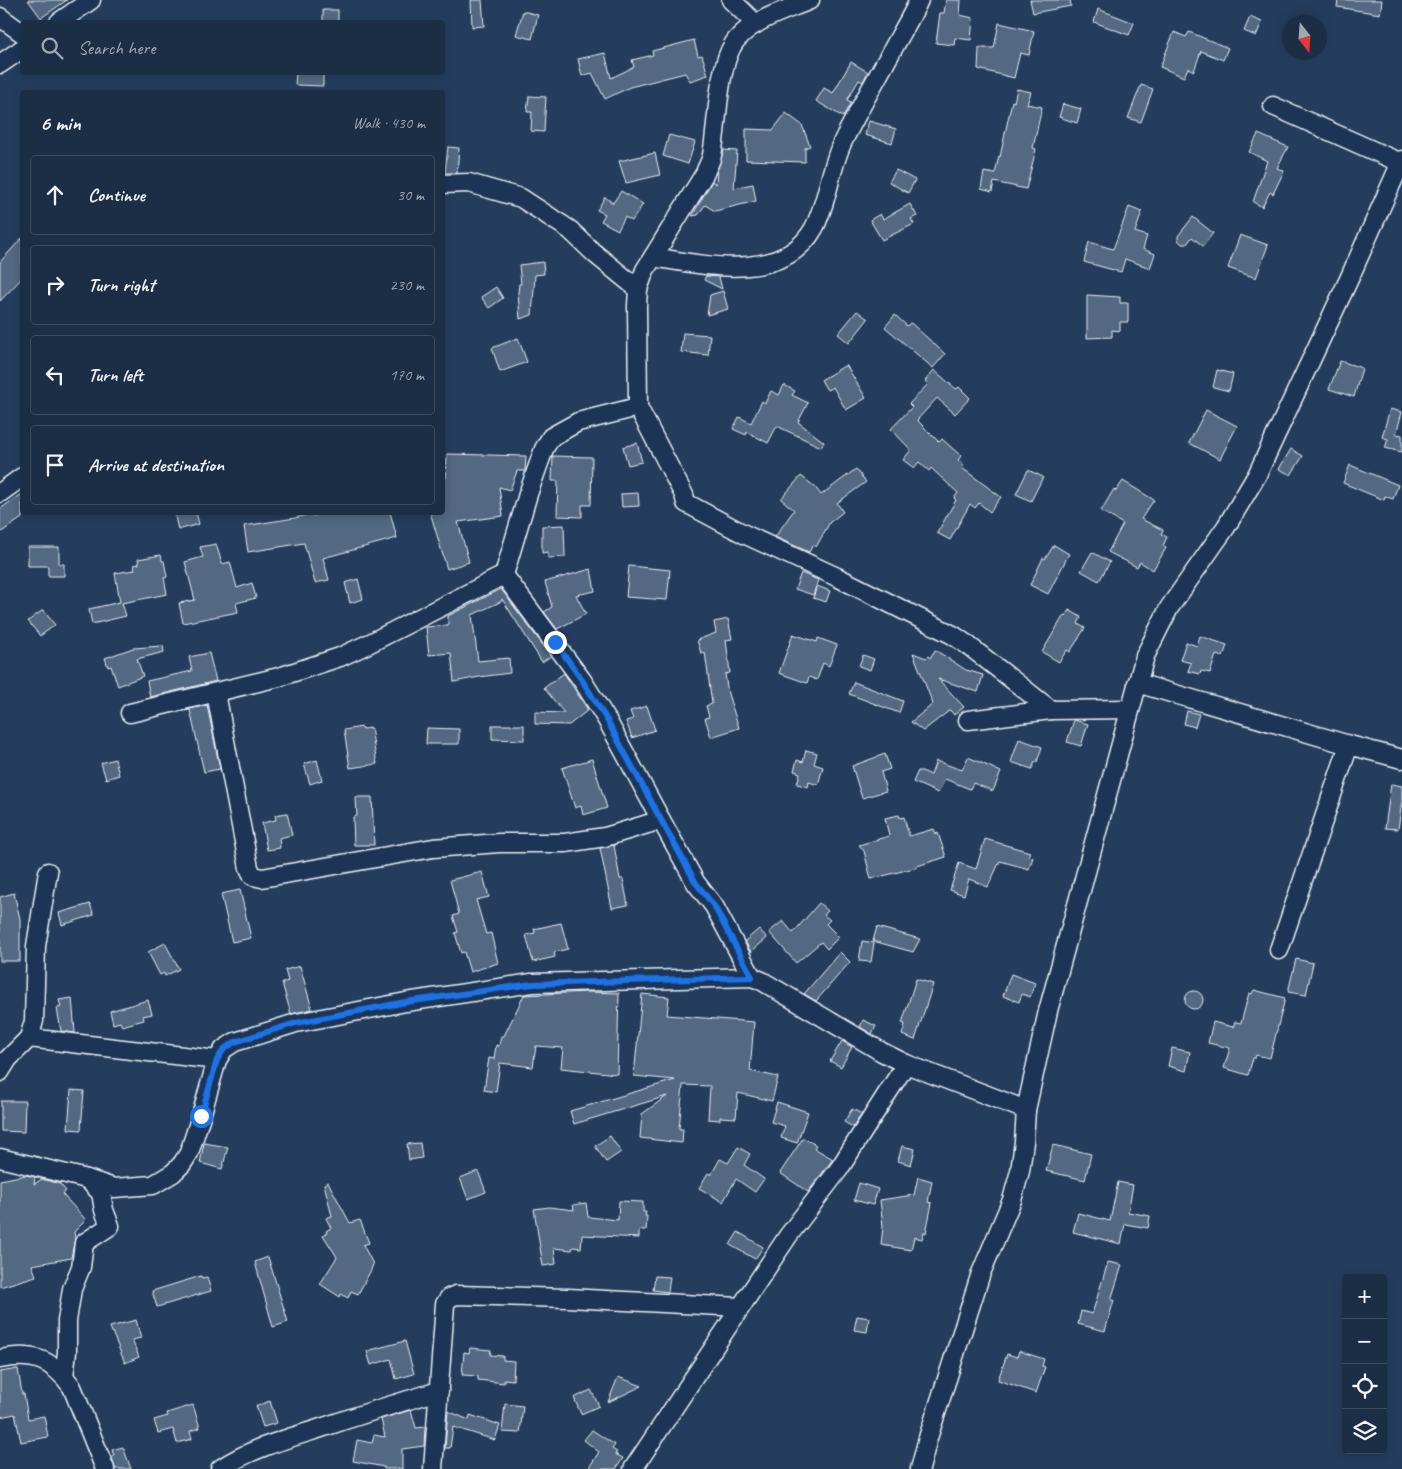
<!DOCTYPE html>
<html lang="en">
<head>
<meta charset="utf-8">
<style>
	body { margin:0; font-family:Caveat,sans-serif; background:#293a51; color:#f1f3f6 }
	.controls { position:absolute; right:15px; bottom:15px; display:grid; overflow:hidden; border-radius:5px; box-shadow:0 2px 8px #0003 }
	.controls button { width:45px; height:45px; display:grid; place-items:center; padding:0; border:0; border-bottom:1px solid #3a4a5f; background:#1c2e46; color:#f1f3f6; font:25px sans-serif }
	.compass { position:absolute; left:1282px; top:15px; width:45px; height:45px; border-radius:50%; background:#1c2e46; box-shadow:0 2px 8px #0003; rotate:163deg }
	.stop { position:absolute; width:15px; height:15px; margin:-11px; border:4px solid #1a73e8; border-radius:50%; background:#fff }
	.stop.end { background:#1a73e8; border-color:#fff; box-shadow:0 1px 5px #0008 }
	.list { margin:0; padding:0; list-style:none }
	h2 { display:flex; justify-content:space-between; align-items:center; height:65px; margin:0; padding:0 20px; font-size:21px }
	h2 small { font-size:16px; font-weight:400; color:#a0a8b3 }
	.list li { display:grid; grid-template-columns:32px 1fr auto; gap:15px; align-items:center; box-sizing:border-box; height:80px; margin:0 10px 10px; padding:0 10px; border:1px solid #3a4a5f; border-radius:5px }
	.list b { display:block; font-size:19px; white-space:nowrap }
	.list em { font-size:16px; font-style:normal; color:#a0a8b3 }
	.icon { flex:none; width:28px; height:28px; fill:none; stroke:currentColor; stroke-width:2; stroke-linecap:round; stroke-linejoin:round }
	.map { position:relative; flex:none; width:1402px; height:1469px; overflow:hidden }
	.search { position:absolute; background:#1c2e46; box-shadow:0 2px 8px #0003; left:20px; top:20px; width:425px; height:55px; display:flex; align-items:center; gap:12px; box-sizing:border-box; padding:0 18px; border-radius:5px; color:#a0a8b3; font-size:19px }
	.panel { position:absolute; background:#1c2e46; box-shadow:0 2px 8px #0003; left:20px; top:90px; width:425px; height:425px; border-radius:5px }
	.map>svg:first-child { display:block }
	.building { fill:#536782; stroke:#e8f1f8 }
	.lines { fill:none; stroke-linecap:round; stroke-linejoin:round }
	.minor-casing { stroke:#e8f1f8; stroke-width:21 }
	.minor { stroke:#1d3557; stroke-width:18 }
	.route { stroke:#1a73e8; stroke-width:6 }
</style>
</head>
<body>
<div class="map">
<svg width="1402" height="1469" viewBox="0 0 1402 1469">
	<rect width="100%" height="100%" fill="#253d5d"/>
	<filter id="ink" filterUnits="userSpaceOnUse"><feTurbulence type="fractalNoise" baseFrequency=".02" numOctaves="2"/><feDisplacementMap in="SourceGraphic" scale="10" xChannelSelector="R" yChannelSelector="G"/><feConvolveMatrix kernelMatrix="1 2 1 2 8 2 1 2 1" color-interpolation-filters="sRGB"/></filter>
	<g filter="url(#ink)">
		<g class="building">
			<path d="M28 0H67L41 18Z"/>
			<path d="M471 0H482L484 26 472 27Z"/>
			<path d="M946 0H961L960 15 973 18 971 40 955 38 954 45 936 43 940 13H944Z"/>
			<path d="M1030 0H1070L1071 6 1033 13Z"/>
			<path d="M1338 0H1382L1380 14 1337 7Z"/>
			<path d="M1098 9 1134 23 1129 35 1094 22Z"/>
			<rect x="323" y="10" width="15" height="12"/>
			<path d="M523 11 538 15 532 39 516 35Z"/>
			<path d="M1250 17 1262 22 1256 36 1244 31Z"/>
			<path d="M999 23 1034 31 1029 55 1020 53 1014 78 978 69 979 48H994Z"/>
			<path d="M1174 32 1186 37 1189 32 1228 48 1223 60 1201 51 1194 71 1188 68 1184 77 1160 67Z"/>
			<path d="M694 40 698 56 702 55 708 75 690 81 685 73 630 87 605 99 592 73 582 76 578 59 605 53 611 78 634 67 632 60 653 55 652 51Z"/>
			<path d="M851 62 868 72 863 82 859 80 847 100 851 102 843 117 816 101 824 88 833 93Z"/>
			<path d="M296 72H323V86L295 85Z"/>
			<path d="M1141 85 1153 89 1141 122 1128 118Z"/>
			<path d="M1017 89 1031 92 1027 104 1042 107 1033 148 1036 149 1026 189 994 182 992 192 981 189 984 172 995 174 999 156 1000 157 1012 101 1014 102Z"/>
			<path d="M529 96 546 97 544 132 531 131 532 112H527Z"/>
			<path d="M1063 104 1081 109 1077 123 1059 117Z"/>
			<path d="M786 113 802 125 810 146 805 148V162L746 160V129L773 130Z"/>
			<path d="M869 121 896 129 892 143 865 135Z"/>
			<path d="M1258 134 1288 147 1277 168 1284 171 1273 194 1270 192 1262 207 1253 202 1267 161 1249 152Z"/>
			<path d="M669 135 695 142 688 164 663 156Z"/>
			<path d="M448 147 459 148 457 173H445Z"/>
			<path d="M724 150 737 151 734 188 753 184 756 201 715 211 705 205 698 215 692 216 712 181 716 184 717 171Z"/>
			<path d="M655 153 660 175 626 183 619 161Z"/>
			<path d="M896 170 915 180 908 193 889 182Z"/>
			<path d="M621 191 643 204 632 221 625 217 618 230 601 221 605 214 597 210 605 197 613 203Z"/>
			<path d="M910 204 917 216 911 219 914 224 882 240 870 220 880 214 883 219Z"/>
			<path d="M1129 207 1142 212 1135 232 1147 236 1143 249 1155 254 1150 268 1125 259 1121 272 1084 262 1089 242 1113 249Z"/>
			<path d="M1193 217 1213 233 1203 246 1192 237 1187 244H1182L1178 240V236Z"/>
			<path d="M1240 235 1268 245 1256 278 1228 268Z"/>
			<path d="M22 238V278L0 301V262Z"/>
			<path d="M543 262 544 274 535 275 532 315 520 319 518 293 519 284H521L519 265Z"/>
			<path d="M706 276 719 277 722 289 704 280Z"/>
			<path d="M496 287 503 298 489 308 481 297Z"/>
			<path d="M723 291 728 309 707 315 710 295Z"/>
			<path d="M1087 295 1120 297V303H1128V322H1120V331L1112 330V337L1087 338Z"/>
			<path d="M857 311 868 319 849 343 838 334Z"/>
			<path d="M895 315 907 326 910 323 912 324 945 354 933 368 885 327Z"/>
			<path d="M683 333 710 335 708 355 681 352Z"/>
			<path d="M518 338 527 362 500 372 492 348Z"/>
			<path d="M1340 361 1362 368 1354 397 1329 389Z"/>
			<path d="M846 365 866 398 846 410 833 387 827 390 821 380Z"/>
			<path d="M934 370 956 389 959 387 970 398 955 414 937 398 917 420 939 442 942 439 961 456 958 460 964 465 962 468 1001 497 990 512 979 503 975 508 970 504 950 540 937 533 956 500 954 498 958 493 931 468 929 471 919 462 914 468 903 460 911 450 891 429 912 407 909 404 928 384 925 381Z"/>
			<path d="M1217 370 1233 374 1229 391 1213 387Z"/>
			<path d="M784 385 795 391 792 395 808 403 798 422 824 442 821 447 777 426 768 443 747 432 746 435 733 429 739 417 751 423 762 401 765 403 771 391 779 395Z"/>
			<path d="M1390 409 1402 412 1396 434 1402 435V452L1385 448 1388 439 1382 437Z"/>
			<path d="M1206 410 1237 426 1220 459 1189 443Z"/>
			<path d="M637 443 642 462 628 465 623 447Z"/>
			<path d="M1291 449 1303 456 1291 475 1279 469Z"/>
			<path d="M447 454 526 456 525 471H517L510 490 499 487 503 516 458 522 469 562 447 569 430 512H442V479L446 478Z"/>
			<path d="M553 456 592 457 591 505H582V517L557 516 558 481H552Z"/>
			<path d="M1350 465 1398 485 1393 499 1385 496 1384 500 1343 483Z"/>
			<path d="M856 469 866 482 837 503 843 512 830 522 816 547 813 545 809 552 775 537 794 510 781 499 801 476 815 487 821 495Z"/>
			<path d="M1028 470 1043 477 1031 501 1016 494Z"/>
			<path d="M1123 481 1154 500 1141 519 1163 530 1161 534 1167 537 1163 546 1166 548 1153 570 1140 562 1137 567 1108 552 1123 524 1101 511 1114 489 1116 491Z"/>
			<path d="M638 493 639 506 622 507 621 494Z"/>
			<path d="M22 494V518L0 533V509Z"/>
			<path d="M174 512H196L199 524 178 530Z"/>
			<path d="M324 512H390L397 538 323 558 329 580 315 583 304 543 248 552 244 526 295 518 313 513V516Z"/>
			<path d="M564 525 565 557 548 558V552L542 553V526Z"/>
			<path d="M216 544 222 564 230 562 237 588 252 583 256 598 236 603 238 612 183 623 179 603 195 600 185 562 203 557 200 547Z"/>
			<path d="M1054 545 1069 554 1048 594 1030 585 1043 558 1045 559Z"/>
			<path d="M28 547H59V564H64V576H48V566H28Z"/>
			<path d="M1092 552 1110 562 1099 581 1081 571Z"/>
			<path d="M161 555 162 561H164L167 577 164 578 167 594 122 603 126 616 92 624 89 609 120 602 115 573 135 570 134 565 139 564 138 559Z"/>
			<path d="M629 566 670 570 667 600 626 597Z"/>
			<path d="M591 569 595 591 576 595 586 614 557 629 544 612 552 607 545 582Z"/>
			<path d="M801 573 818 580 813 595 795 589Z"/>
			<path d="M358 579 363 599 350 603 345 583Z"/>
			<path d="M817 586 830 591 826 602 813 598Z"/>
			<path d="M501 589 551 656 542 662 502 599V601L472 615 478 661 509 658 510 673 479 677 454 682 451 653 429 655 426 627 448 625V616Z"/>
			<path d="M43 610 55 625 40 636 28 621Z"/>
			<path d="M1069 610 1081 617 1078 624 1085 628 1070 652 1067 650 1059 662 1042 652 1064 615 1065 616Z"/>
			<path d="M728 619 732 639 726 640 730 673 725 674 728 694 739 728 711 737 705 718 709 717 706 706 712 704 705 652 701 653 697 640 716 633 714 622Z"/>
			<path d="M793 634 817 642 818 638 837 645 829 666 823 663 817 680 809 677 807 683 779 673Z"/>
			<path d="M1200 636 1227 645 1223 657 1216 655 1210 673 1201 671 1200 674 1188 671 1191 663 1180 660 1186 642 1197 646Z"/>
			<path d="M163 646 164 652 137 659 143 676 118 686 111 666 108 667 105 658 133 648Z"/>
			<path d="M935 650 966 670 983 675 978 692 938 679 964 707 954 715 950 710 923 731 911 722 933 704 913 653 926 658 928 656 930 658Z"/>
			<path d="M209 653 216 681 150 697 147 681 192 671 189 657Z"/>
			<path d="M863 655 874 659 870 670 859 666Z"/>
			<path d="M564 673 588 710 569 725 535 724V712L564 713 544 688Z"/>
			<path d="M854 682 903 701 899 713 849 694Z"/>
			<path d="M207 705 220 769 204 772 190 710 178 712Z"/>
			<path d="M647 706 655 730 632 738 626 721 633 719 630 711Z"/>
			<path d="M1187 711 1199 714 1195 727 1184 724Z"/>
			<path d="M1074 720 1088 724 1081 746 1067 742Z"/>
			<path d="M492 725H524V740L492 739Z"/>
			<path d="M362 727 363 729 371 728 377 764 350 768 344 730Z"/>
			<path d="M427 728 459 729V744H426Z"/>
			<path d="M1019 739 1042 747 1037 762H1035L1032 769 1011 762Z"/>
			<path d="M806 750 817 753 814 764 823 767 818 785 809 782 808 787 797 784 800 773 794 771 797 760 803 762Z"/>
			<path d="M885 754 890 769 881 772 886 791 862 798 852 766Z"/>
			<path d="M968 757 1001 772 993 791 973 783 970 789 945 779 938 793 913 782 918 771H922L931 775 936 761 962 770Z"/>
			<path d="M115 759 119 775 106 779 101 763Z"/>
			<path d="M592 759 607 808 583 815 581 806 575 808 562 768Z"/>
			<path d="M317 760 322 780 310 784 304 764Z"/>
			<path d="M1391 784 1402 786V801L1398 829 1385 828Z"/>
			<path d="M356 797H372L374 845H354L353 817 357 816Z"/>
			<path d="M287 813 292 835 279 838 280 848 267 850 262 823 276 820 275 815Z"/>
			<path d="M899 815 900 818 904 817 909 836 934 829 936 834 938 833 946 857 917 866 918 867 871 879 864 851 859 845 889 836 885 818Z"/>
			<path d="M985 839 1030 852 1028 856 1033 857 1029 869 1000 861 988 887 969 879 964 895 950 890 959 863 976 869Z"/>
			<path d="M614 845 620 879H623L628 905 612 908 600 848Z"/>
			<path d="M482 872 489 897 476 900 486 934 491 933 498 963 470 972 464 952 461 953 455 933 458 932 453 916 459 914 450 880Z"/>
			<path d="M240 890 251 938 232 942 221 894Z"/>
			<path d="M14 893 20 919V961H0V897Z"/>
			<path d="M819 903 828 911 824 915 830 920 826 924 839 937 827 949 821 942 796 963 769 932 783 921 793 933Z"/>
			<path d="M90 904 94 915 62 925 59 913Z"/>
			<path d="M561 923 568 949 554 952 555 957 533 962 526 935 535 933 534 929Z"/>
			<path d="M877 927 920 939 913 952 873 941Z"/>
			<path d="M759 929 767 938 751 952 745 941Z"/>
			<path d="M862 941 874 943 871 962 859 961Z"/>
			<path d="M165 943 179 969 165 976 164 973 160 975 148 952Z"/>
			<path d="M840 952 850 962 816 1001 804 994Z"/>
			<path d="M1296 959 1313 963 1306 995 1288 992Z"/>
			<path d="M300 966 312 1009 291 1014 282 983 288 981 285 970Z"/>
			<path d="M1011 974 1035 983 1030 997 1022 994 1019 1002 1003 996Z"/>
			<path d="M916 979 933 984 915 1040 902 1035 905 1024 902 1023Z"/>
			<path d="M1254 990 1285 998 1270 1058 1256 1055 1255 1058H1253L1248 1075 1224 1068 1230 1048 1208 1043 1213 1022 1233 1027 1235 1022 1241 1023 1249 993 1252 994Z"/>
			<circle cx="1194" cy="1000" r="9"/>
			<path d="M587 992 619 993 617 1074 561 1068 563 1048 536 1046 533 1067 500 1063 496 1092 484 1090 489 1058 494 1059 496 1045 499 1046 501 1036H504L524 995Z"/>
			<path d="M642 994 669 997 667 1015 754 1022 750 1071 778 1077 772 1101 738 1093 736 1118 720 1117V1120L708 1119 710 1086 683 1085 679 1129H683L682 1143 640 1138 642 1114 667 1096 574 1124 570 1111 675 1080 634 1076Z"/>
			<path d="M72 998 75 1033 61 1031 57 1008 61 1007 59 1000Z"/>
			<path d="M148 1000 152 1014 143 1016 144 1020 122 1026 120 1022 113 1024 110 1011Z"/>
			<path d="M863 1020 876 1026 872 1034 860 1027Z"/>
			<path d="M842 1041 852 1047 841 1067 830 1061Z"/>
			<path d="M1172 1048 1190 1052 1186 1071 1168 1066Z"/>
			<path d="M71 1090 84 1091 81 1130 68 1129Z"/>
			<path d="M1 1101H25L24 1132 1 1131Z"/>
			<path d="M777 1102 808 1112 797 1143 781 1138 785 1126 771 1122Z"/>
			<path d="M852 1109 862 1114 853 1127 844 1122Z"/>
			<path d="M610 1136 621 1152 606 1162 595 1146Z"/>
			<path d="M803 1138 816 1145 814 1148 833 1159 808 1192 780 1173Z"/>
			<path d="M204 1143 228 1147 222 1169 200 1163Z"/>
			<path d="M420 1143 422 1158 409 1160 407 1144Z"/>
			<path d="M1053 1145 1091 1154 1085 1180 1046 1171Z"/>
			<path d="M902 1146 915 1149 911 1165 898 1161Z"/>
			<path d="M738 1147 750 1154 744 1165 764 1179 755 1192 736 1179 723 1202 699 1188 708 1173 711 1175 720 1159 728 1163Z"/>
			<path d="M478 1171 486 1192 468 1199 460 1178Z"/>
			<path d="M26 1175 35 1177 34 1184 42 1179 60 1184 66 1191 62 1194 86 1220 74 1232 75 1238 71 1258 32 1265 36 1276 0 1287V1180Z"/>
			<path d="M918 1177 932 1181 928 1202 932 1203 926 1233 924 1232 922 1239 914 1237 911 1250 881 1245 883 1226 880 1200 914 1195Z"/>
			<path d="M328 1182 350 1223 360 1220 369 1243 363 1245 373 1264 371 1270 358 1294 351 1291 348 1298 341 1294 340 1297 320 1284 337 1257 323 1235 327 1233 326 1231 331 1228 326 1218 332 1216 324 1184Z"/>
			<path d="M1118 1182 1133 1185 1128 1212 1150 1216 1148 1228 1125 1224 1121 1244 1073 1232 1078 1213 1110 1221Z"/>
			<path d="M859 1183 878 1189 873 1205 854 1200Z"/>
			<path d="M619 1201 643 1202V1212H646L645 1216H647L646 1230H639V1238L582 1235 581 1248 573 1247 572 1250 554 1248 556 1264 543 1266 534 1209 549 1207 574 1210 573 1205 586 1203 588 1217 618 1220Z"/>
			<path d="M738 1232 763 1247 755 1259 730 1245Z"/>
			<path d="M268 1257 288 1322 273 1327 255 1262Z"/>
			<path d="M1108 1262 1122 1265 1111 1300H1114L1105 1331 1078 1324 1081 1311 1092 1314Z"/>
			<path d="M201 1276 202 1278 207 1277 211 1291 157 1307 152 1291Z"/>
			<path d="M655 1276 670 1277 668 1292 653 1290Z"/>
			<path d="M857 1316 869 1318 867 1332 854 1330Z"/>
			<path d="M136 1320 141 1338 132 1340 139 1357 125 1363 110 1327Z"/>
			<path d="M405 1341 414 1374 396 1379 391 1359 371 1365 367 1351Z"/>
			<path d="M470 1348 491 1350 490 1355 503 1356V1360L514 1361 513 1380 504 1379V1383L478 1380V1376L462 1375 464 1352 469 1353Z"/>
			<path d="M1019 1351 1044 1359 1042 1366 1045 1367 1036 1393 998 1380 1007 1354 1017 1357Z"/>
			<path d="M18 1369 22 1394H24L28 1419 44 1416 48 1437 21 1442 15 1414 0 1417V1372Z"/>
			<path d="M618 1377 642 1386 608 1402Z"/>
			<path d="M591 1390 599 1406 581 1414 574 1398Z"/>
			<path d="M270 1401 277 1423 263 1427 256 1406Z"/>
			<path d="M505 1404 523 1406 520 1433 502 1432Z"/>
			<path d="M193 1405 200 1428 190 1431 192 1439 177 1443 173 1429 158 1433 154 1420 168 1416 167 1413Z"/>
			<path d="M411 1410 416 1428 425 1427 424 1446 402 1449V1469H384V1467L353 1461 357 1440 372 1443 374 1435 385 1437 381 1419Z"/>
			<path d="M448 1411 469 1420 470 1415 500 1425 495 1440 453 1427 450 1448H445Z"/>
			<path d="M592 1430 615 1445 612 1449 617 1452 615 1454 623 1458 616 1469H588L599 1452 584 1440Z"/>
			<path d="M123 1447 131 1469H115L112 1457 114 1456 112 1450Z"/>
		</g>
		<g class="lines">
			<g class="minor-casing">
				<g id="minor">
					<path d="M731 0 756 24"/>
					<path d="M810 0C787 10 757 18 739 37 717 58 718 125 712 155 711 161 707 167 705 173L645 270 638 289 637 306 638 407 684 495 686 503 744 534 837 577 953 635 969 646 1051 710"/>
					<path d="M0 17 22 33"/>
					<path d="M59 22 91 0"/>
					<path d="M0 64 22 49"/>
					<path d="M1273 106 1401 163"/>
					<path d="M442 184 469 183 521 198 570 230 594 253 638 289"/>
					<path d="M653 257C703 265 783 284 814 228 828 201 830 168 843 141 859 109 877 78 894 47 902 32 912 16 919 0"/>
					<path d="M0 493 22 477"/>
					<path d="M504 575 582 680 607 720 661 820 696 883 714 906 752 977"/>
					<path d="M1137 683 1349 745 1402 759"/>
					<path d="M216 693 249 868 253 876 262 878 433 848 499 843H565L605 837 661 820"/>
					<path d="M130 713 279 677 340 657 368 644 504 575 528 494 544 449 551 437 578 422 638 407"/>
					<path d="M968 720 1051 710 1130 709"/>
					<path d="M1279 950 1349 745"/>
					<path d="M29 1038 217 1060"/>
					<path d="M0 1072 8 1059 29 1038 34 1021 36 946 48 872"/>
					<path d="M0 1158 87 1179 114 1188 153 1185 173 1173 182 1164 189 1153 201 1116 217 1060 224 1049 235 1042 296 1023 406 1002 532 983 752 977 762 981 882 1052 906 1064 1026 1110"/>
					<path d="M0 1359C33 1352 53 1360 72 1387L105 1469"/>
					<path d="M64 1376 67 1352V1321L72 1289 81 1267 84 1243 110 1226 104 1210 101 1193 87 1179"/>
					<path d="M220 1469C248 1450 282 1440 315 1430 356 1416 397 1403 439 1391"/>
					<path d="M433 1469 445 1304 449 1298 456 1295 568 1298 740 1307"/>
					<path d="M633 1469 788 1236 839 1169 906 1064"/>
					<path d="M920 1469 928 1438 981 1273 1012 1200 1020 1171 1024 1142 1026 1110 1048 1011 1145 656 1169 608 1226 527 1257 475 1349 279 1402 160"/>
				</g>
			</g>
			<use href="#minor" class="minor"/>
		</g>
	</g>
	<g class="lines" filter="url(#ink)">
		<path class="route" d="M201 1116 217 1060 224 1049 235 1042 296 1023 406 1002 532 984 752 977 714 906 696 883 661 820 607 720 582 680 555 642"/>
	</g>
</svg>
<div class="controls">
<button>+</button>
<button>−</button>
<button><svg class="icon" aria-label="locate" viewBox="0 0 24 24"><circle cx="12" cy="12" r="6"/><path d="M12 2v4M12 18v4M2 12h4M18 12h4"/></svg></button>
<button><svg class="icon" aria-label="layers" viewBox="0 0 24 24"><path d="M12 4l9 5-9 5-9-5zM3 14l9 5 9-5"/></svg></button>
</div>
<svg class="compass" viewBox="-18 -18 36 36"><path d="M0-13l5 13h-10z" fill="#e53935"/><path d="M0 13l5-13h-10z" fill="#a0a8b3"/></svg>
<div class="stop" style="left:201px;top:1116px"></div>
<div class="stop end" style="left:555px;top:642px"></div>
<div class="search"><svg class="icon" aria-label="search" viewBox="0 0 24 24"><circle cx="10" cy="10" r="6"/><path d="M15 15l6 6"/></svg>Search here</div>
<section class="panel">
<h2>6 min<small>Walk · 430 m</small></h2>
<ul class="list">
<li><svg class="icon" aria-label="ahead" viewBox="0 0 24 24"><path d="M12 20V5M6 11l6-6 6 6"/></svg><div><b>Continue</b></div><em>30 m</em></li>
<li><svg class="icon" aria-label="right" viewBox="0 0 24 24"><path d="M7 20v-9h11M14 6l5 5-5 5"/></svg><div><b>Turn right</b></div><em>230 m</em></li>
<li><svg class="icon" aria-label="left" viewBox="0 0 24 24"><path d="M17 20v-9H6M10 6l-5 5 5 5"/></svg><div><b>Turn left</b></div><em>170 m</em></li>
<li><svg class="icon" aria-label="arrive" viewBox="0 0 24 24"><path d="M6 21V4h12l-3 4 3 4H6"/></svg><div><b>Arrive at destination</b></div></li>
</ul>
</section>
</div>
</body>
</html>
